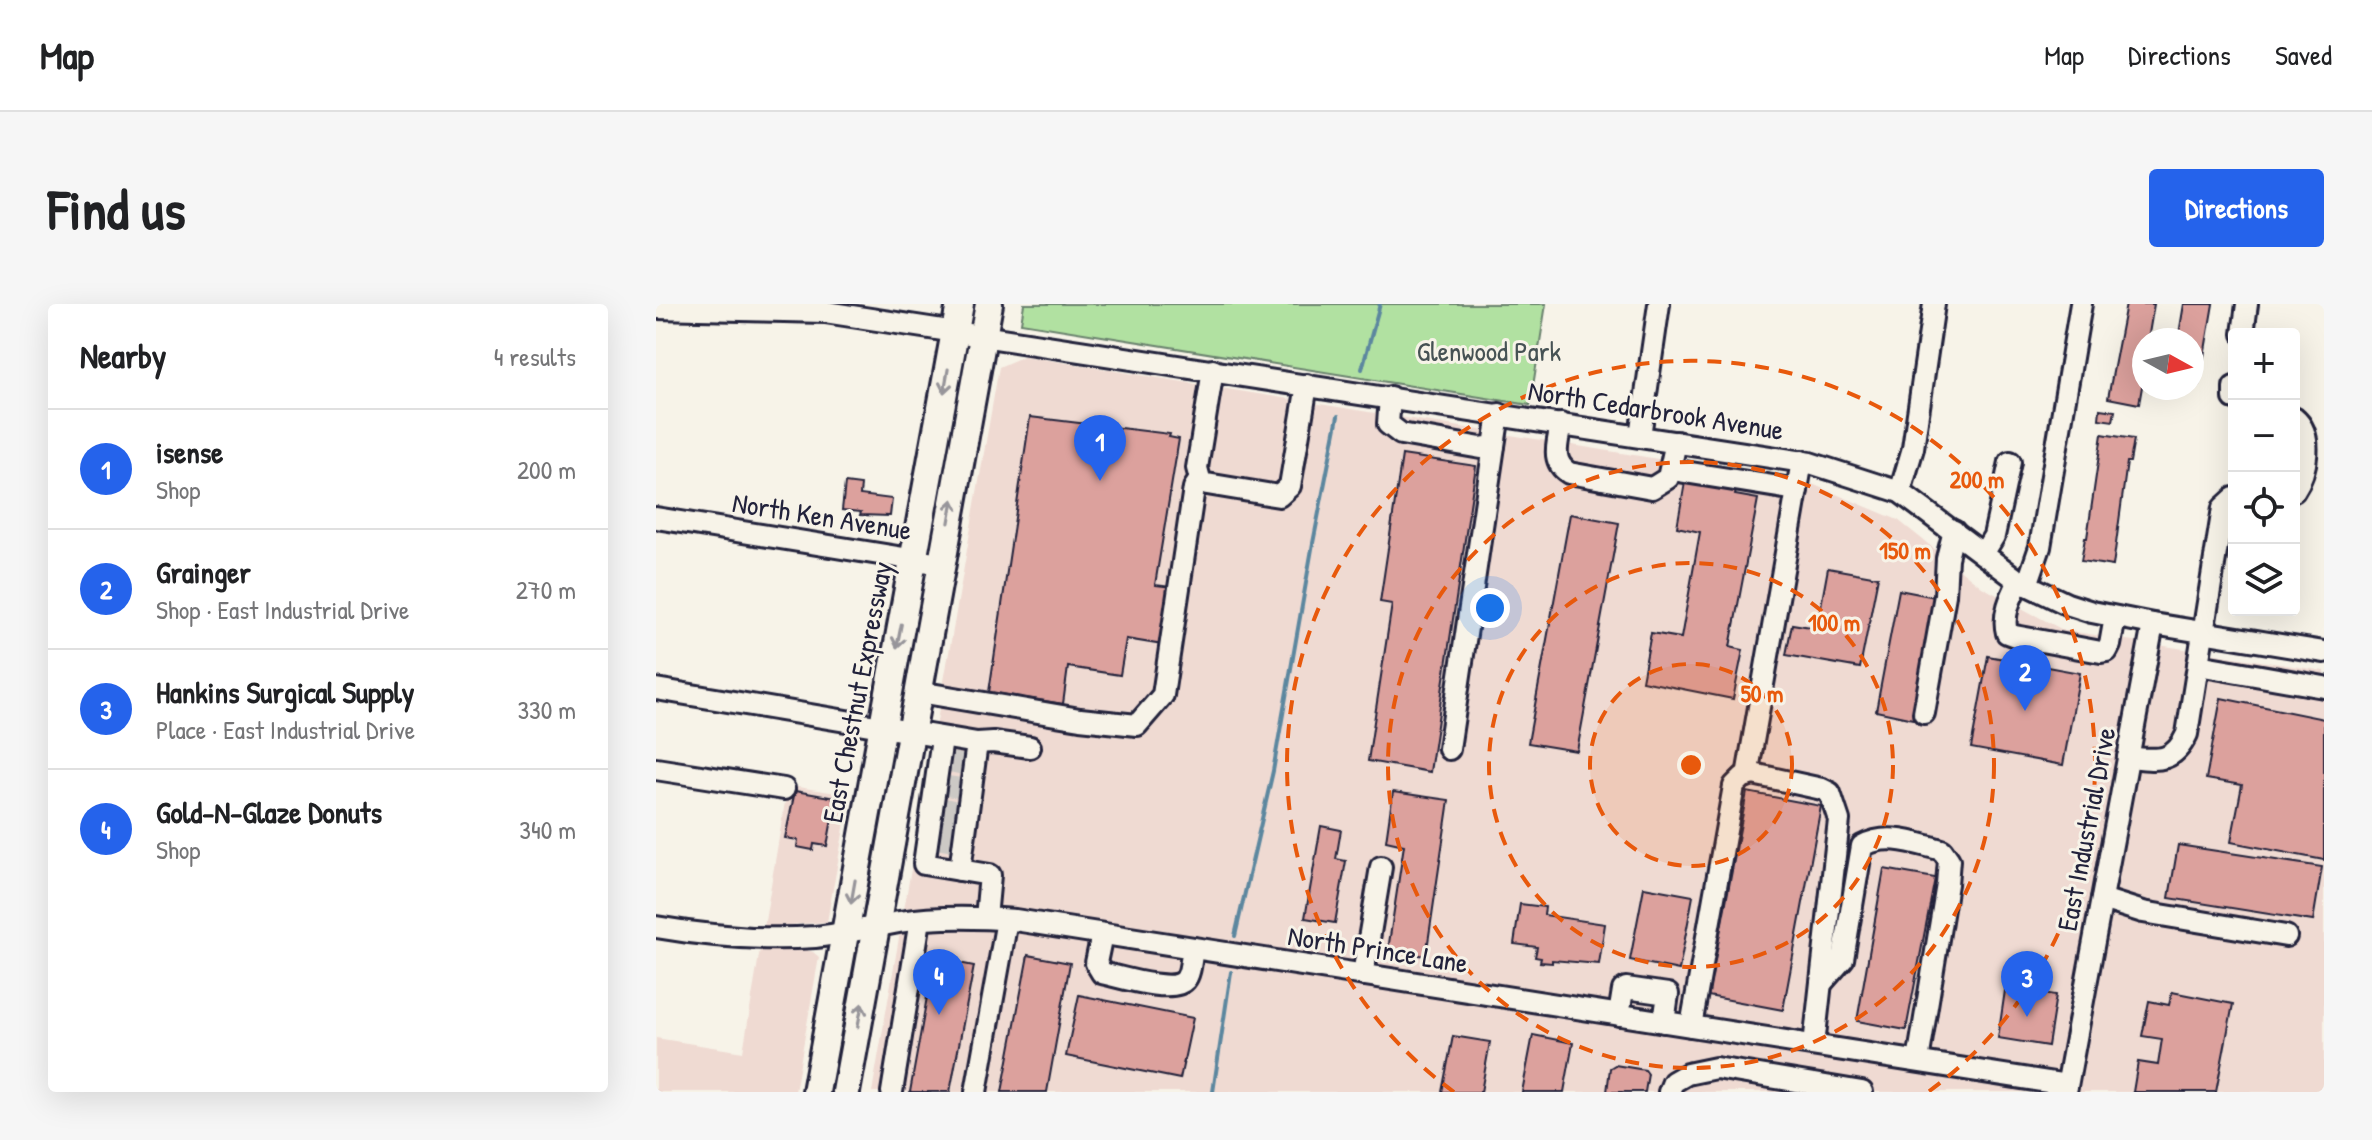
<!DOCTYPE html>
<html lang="en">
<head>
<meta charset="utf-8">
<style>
	body { margin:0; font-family:"Patrick Hand",sans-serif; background:#f6f6f6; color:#202124 }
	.controls { position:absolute; right:24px; top:24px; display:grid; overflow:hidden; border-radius:8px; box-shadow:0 8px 32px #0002 }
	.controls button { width:72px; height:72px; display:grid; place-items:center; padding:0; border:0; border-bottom:2px solid #e0e0e0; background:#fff; color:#202124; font:40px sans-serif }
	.compass { position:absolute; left:1476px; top:24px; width:72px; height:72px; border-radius:50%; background:#fff; box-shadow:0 8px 32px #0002; rotate:98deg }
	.you { position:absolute; left:834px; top:304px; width:28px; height:28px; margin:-20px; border:6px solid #fff; border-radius:50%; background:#1a73e8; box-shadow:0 0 0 12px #1a73e833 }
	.badge { display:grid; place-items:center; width:52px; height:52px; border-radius:50%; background:#2563eb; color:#fff; font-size:26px; font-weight:700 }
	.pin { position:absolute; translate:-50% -66px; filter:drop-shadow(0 2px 4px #0008) }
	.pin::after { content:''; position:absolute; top:42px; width:28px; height:24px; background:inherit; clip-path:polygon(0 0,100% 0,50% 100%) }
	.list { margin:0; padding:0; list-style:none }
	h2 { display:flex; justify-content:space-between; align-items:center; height:104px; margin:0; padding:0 32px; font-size:34px }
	h2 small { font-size:26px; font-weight:400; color:#757577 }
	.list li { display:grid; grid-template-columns:52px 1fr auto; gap:24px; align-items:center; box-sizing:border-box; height:120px; padding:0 32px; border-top:2px solid #e0e0e0 }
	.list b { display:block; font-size:30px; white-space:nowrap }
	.list p { margin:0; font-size:26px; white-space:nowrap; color:#757577 }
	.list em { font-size:26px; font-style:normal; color:#757577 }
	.icon { flex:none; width:44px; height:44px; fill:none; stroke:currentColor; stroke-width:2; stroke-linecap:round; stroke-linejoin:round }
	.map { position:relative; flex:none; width:1668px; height:788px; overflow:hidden; border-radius:8px }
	header { display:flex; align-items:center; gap:48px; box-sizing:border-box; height:112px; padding:0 40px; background:#fff; border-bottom:2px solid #e0e0e0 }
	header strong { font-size:38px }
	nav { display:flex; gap:44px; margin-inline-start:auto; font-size:28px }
	.intro { display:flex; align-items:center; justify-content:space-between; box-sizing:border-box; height:192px; padding:0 48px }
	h1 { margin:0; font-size:56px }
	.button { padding:20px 36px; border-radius:8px; background:#2563eb; color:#fff; font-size:28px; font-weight:700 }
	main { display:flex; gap:48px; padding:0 48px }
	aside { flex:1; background:#fff; border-radius:8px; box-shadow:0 8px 32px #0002 }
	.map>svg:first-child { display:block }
	.built { fill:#efdad2 }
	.green { fill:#b1e1a1; stroke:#6a826e; stroke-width:2 }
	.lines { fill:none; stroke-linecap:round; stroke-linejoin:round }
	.stream { stroke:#5b879f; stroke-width:4 }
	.building { fill:#dca19d; stroke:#22223b; stroke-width:2 }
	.minor-tunnel { stroke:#ccc9c5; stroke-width:20; stroke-dasharray:20 10; stroke-linecap:butt }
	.minor-casing { stroke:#22223b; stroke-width:26 }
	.major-casing { stroke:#22223b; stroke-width:32 }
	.minor { stroke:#f7f3e8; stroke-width:20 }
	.major { stroke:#f7f3e8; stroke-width:26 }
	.oneway { stroke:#97959a }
	.ring { fill:none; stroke:#e8590c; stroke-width:4; stroke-dasharray:14 10 }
	.labels { text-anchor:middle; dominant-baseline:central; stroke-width:6; stroke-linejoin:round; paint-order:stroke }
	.park-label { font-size:28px; fill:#465254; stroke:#f7f3e8 }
	.street-label { font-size:28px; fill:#22223b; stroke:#f7f3e8 }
	.centre { fill:#e8590c; stroke:#f7f3e8; stroke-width:4 }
	.ring-label { font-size:24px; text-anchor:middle; font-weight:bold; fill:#e8590c; stroke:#f7f3e8; stroke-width:6; stroke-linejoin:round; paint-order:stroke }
</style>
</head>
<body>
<header>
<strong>Map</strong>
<nav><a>Map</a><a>Directions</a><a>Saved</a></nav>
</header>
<div class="intro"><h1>Find us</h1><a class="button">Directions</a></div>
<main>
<aside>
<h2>Nearby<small>4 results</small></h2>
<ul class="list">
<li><span class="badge">1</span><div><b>isense</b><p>Shop</p></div><em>200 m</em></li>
<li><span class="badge">2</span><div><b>Grainger</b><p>Shop · East Industrial Drive</p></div><em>270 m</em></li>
<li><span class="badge">3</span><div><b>Hankins Surgical Supply</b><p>Place · East Industrial Drive</p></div><em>330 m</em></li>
<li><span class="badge">4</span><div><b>Gold-N-Glaze Donuts</b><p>Shop</p></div><em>340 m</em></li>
</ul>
</aside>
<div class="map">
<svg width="1668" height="788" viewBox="0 0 1668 788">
	<rect width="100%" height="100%" fill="#f7f3e8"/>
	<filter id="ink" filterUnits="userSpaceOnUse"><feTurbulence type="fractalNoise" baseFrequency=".0125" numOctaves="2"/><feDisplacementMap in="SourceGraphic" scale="16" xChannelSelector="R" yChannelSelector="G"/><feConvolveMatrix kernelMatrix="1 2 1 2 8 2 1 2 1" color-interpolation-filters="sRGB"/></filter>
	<g filter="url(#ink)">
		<g class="built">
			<path d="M368 52 1156 180 1242 216 1326 283 1407 326 1668 367V788H216L343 63Z"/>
			<path d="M135 482 194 491 171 618 108 623 130 492Z"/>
			<path d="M137 642 157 648 163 653 139 788H0V734L87 748 104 645Z"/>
		</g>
		<path class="green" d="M368 0H890L874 101 365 19Z"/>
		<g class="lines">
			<g class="stream">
				<path d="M706 65 724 0"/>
				<path d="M579 632 617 467 657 239 682 112"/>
				<path d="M557 788 575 668"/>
			</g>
		</g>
		<g class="building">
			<path d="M1470 0H1498L1492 36H1488L1485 76 1487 77 1483 100 1452 94Z"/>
			<path d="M1528 0H1557L1543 81 1536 80V36H1522Z"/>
			<path d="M1444 105 1459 107 1457 117 1443 115Z"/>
			<path d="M374 113 514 130 513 133 523 135 499 281 516 283 507 341 470 335 464 371 412 363 407 400 333 388Z"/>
			<path d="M1446 130 1478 135 1474 158H1471L1457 262 1425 257 1429 234H1431Z"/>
			<path d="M746 151 820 162 774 468 712 457 736 300 724 298Z"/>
			<path d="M1029 178 1080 187 1079 191 1102 195 1074 343 1087 346 1077 395 986 377 995 329 1025 334 1044 228 1021 223Z"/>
			<path d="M189 179 205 181 204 191 236 195 234 212 204 211 205 208 186 206Z"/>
			<path d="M914 210 963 219 921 447 872 439Z"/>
			<path d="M1172 264 1222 273 1204 364 1130 351 1136 320 1161 324Z"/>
			<path d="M1243 286 1279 293 1257 415 1220 407Z"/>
			<path d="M1332 352 1424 369 1407 461 1315 444Z"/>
			<path d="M1565 394 1668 415V556L1575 538 1586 481 1550 475Z"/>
			<path d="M139 487 180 494 171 542 158 540 157 546 141 543 142 536 129 534Z"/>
			<path d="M737 488 793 496 770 652 732 646 748 541 730 537Z"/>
			<path d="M1091 488 1165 502 1127 706 1052 692Z"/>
			<path d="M665 522 685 526 680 555 690 557 679 619 649 614Z"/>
			<path d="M1522 541 1666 563 1657 617 1513 594Z"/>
			<path d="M1228 565 1279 574 1250 726 1201 717Z"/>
			<path d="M988 583 1037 592 1023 666 974 656Z"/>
			<path d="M864 600 889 603 888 611 949 620 943 660 896 656V659L884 658 885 654 879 653 881 643 858 640Z"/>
			<path d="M372 651 414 659 391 788H346Z"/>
			<path d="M278 654 318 662 294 788H254Z"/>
			<path d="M1352 666 1389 671 1386 689 1400 691 1392 742 1342 734Z"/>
			<path d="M1516 688 1577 700 1560 788H1477L1482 758 1502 761 1506 735 1486 732 1493 697 1513 701Z"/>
			<path d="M423 691 537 714 524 775 410 752Z"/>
			<path d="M877 731 917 739 908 788H866Z"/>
			<path d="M797 732 834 738 825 788H786Z"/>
			<path d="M959 761 989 766 992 770 989 788H951L954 764Z"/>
		</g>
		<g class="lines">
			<g class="minor-tunnel">
				<path d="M294 458 308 461"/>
				<path d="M290 482 305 484"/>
				<path d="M288 504 301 507"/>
				<path d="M284 520 299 523"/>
				<path d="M281 535 297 538"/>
			</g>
			<g class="minor-casing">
				<g id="minor">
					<path d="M0 4 169 8 1154 159 1244 188 1363 277 1411 300 1436 308 1497 320 1668 348"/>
					<path d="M1587 30 1591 0"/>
					<path d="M557 66 541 164 545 179 623 192 634 182 651 81"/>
					<path d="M1578 83V94"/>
					<path d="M734 93 732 120 745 130 825 144 838 142 843 110"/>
					<path d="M1638 114C1658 130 1651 168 1638 187"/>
					<path d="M905 120C902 139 894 157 913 169L996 184 1012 174 1020 138"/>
					<path d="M984 132 1003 0"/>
					<path d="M1016 166 1141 186"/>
					<path d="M1244 188 1257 144 1278 0"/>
					<path d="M0 214 285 260"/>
					<path d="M1327 250 1338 232 1354 158"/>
					<path d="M1363 277C1355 293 1346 311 1351 329L1359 332 1445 348 1451 347 1454 341 1459 313"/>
					<path d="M1371 281 1384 243 1425 0"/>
					<path d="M1542 361 1668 383"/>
					<path d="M0 385 321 439 304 566 334 571 330 614"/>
					<path d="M263 388 424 415 481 421 507 391 538 184 544 175"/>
					<path d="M1268 409 1289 291 1291 254 1298 227"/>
					<path d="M286 435 268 560 304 566"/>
					<path d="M321 439 337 438 374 443"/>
					<path d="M793 445 838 142"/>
					<path d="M1472 453C1501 456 1517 460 1531 430L1567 204 1578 194"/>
					<path d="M0 465 128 485"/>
					<path d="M1091 472 1146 157"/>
					<path d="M1446 595 1487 608 1630 632"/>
					<path d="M0 623C52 632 106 637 159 633 187 630 215 623 243 618 281 612 321 613 359 616L1411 781"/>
					<path d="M446 630 440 659 446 669C464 673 517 690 529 676 535 669 535 653 537 644"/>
					<path d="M707 671 725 563"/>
					<path d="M1165 680 1187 655 1206 542C1232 528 1258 539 1286 546L1293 556 1291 580 1262 757"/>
					<path d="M963 711 967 686 970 684 1012 690 1008 718"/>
					<path d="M1035 722 1078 482 1087 473 1097 470 1166 485 1174 489 1183 516 1158 741"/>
					<path d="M236 788 264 616"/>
					<path d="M320 788 351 616"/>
					<path d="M1013 788 1017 778 1031 770 1060 764 1206 788"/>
					<path d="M1410 788 1497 320"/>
				</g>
			</g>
			<g class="major-casing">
				<g id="major">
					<path d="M160 788 304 0"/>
					<path d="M190 788 333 0"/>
				</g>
			</g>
			<use href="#minor" class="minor"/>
			<use href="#major" class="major"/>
		</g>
		<defs><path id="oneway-shaft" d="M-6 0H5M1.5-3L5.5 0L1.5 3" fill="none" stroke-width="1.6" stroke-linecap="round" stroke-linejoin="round" transform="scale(2)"/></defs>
		<g class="oneway">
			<use href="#oneway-shaft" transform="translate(290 77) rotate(100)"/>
			<use href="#oneway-shaft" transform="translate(295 207) rotate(-80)"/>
			<use href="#oneway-shaft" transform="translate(243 332) rotate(101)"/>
			<use href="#oneway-shaft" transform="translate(197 588) rotate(100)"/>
			<use href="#oneway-shaft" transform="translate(204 711) rotate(-79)"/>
		</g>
	</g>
	<circle cx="1035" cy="461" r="101" fill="#e8590c" fill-opacity=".12"/>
	<g class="ring">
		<circle cx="1035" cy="461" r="101"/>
		<circle cx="1035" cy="461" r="202"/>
		<circle cx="1035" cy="461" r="303"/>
		<path d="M798 788A404 404 0 1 1 1272 788"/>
	</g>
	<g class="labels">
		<g class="park-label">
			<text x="833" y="47">Glenwood Park</text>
		</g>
		<g class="street-label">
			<text transform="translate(1000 106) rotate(9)">North Cedarbrook Avenue</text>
			<text transform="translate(166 212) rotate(9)">North Ken Avenue</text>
			<text transform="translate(201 388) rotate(-79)">East Chestnut Expressway</text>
			<text transform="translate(1430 525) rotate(-79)">East Industrial Drive</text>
			<text transform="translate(722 645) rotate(9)">North Prince Lane</text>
		</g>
	</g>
	<circle cx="1035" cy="461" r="12" class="centre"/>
	<g class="ring-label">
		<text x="1321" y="184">200 m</text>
		<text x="1249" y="255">150 m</text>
		<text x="1178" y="327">100 m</text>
		<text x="1106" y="398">50 m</text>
	</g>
</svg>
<div class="controls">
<button>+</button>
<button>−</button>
<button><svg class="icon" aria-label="locate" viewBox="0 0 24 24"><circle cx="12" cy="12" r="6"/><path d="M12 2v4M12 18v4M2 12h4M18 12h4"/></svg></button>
<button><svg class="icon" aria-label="layers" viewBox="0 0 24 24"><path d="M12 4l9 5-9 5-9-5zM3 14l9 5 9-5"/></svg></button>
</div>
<svg class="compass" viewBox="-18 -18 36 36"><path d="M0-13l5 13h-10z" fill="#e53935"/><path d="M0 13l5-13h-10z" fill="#757577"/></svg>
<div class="you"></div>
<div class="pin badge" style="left:444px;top:177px">1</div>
<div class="pin badge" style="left:1369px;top:407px">2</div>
<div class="pin badge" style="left:1371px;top:713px">3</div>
<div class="pin badge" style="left:283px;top:711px">4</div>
</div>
</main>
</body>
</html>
